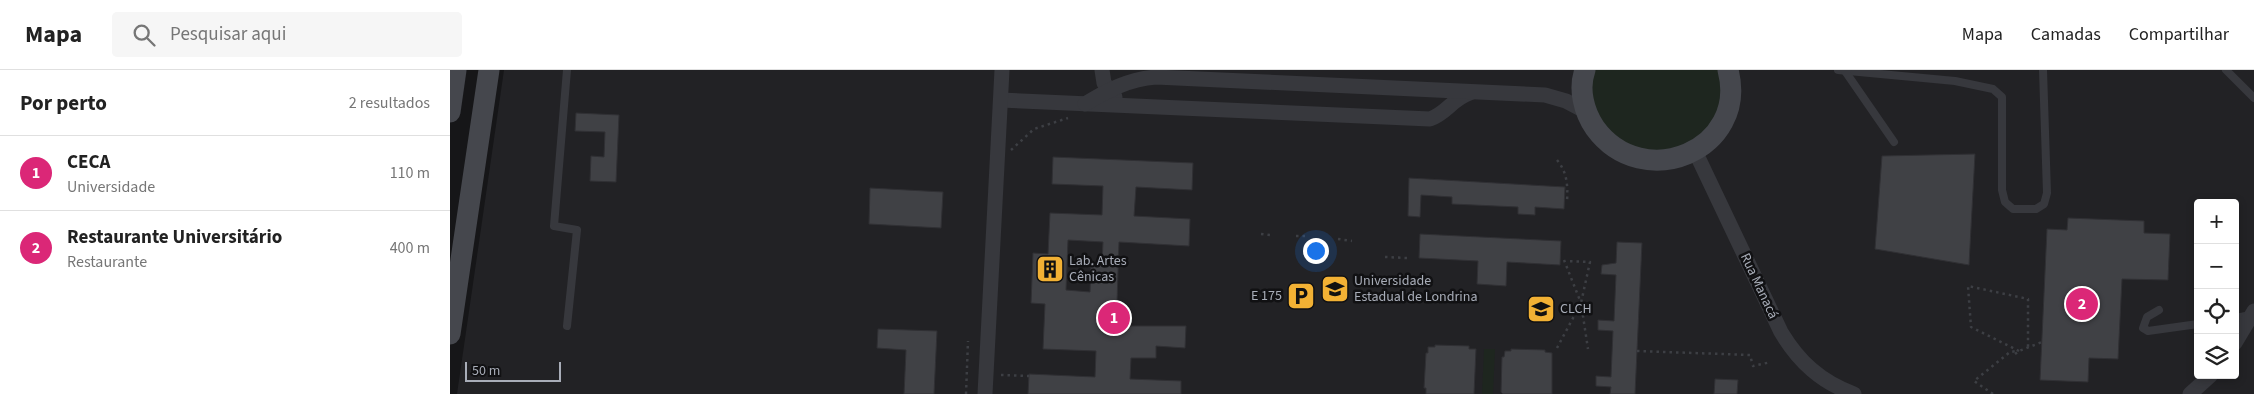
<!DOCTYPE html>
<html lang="pt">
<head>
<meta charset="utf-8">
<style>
	body { margin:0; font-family:"Source Sans 3",sans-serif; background:#f6f6f6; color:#222 }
	.controls { position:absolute; right:15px; bottom:15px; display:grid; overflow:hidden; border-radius:5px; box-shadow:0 2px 8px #0003 }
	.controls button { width:45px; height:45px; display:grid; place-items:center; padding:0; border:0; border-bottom:1px solid #e0e0e0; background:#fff; color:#222; font:25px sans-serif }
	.scale { position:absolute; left:15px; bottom:12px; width:96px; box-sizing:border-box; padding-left:5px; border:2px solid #a8adb8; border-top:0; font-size:14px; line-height:18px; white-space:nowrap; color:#a8adb8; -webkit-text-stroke:4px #111113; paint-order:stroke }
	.you { position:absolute; left:865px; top:180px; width:18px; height:18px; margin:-12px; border:4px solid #fff; border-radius:50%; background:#1a73e8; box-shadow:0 0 0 8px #1a73e833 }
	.badge { display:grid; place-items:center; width:32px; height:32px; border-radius:50%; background:#db2777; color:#fff; font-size:16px; font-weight:700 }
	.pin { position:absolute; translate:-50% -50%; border:2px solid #fff; box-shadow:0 1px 5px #0006 }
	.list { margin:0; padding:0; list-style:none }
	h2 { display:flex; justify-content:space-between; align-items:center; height:65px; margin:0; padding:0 20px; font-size:21px }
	h2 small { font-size:16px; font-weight:400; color:#767676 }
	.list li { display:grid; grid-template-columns:32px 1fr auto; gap:15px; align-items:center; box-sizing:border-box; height:75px; padding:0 20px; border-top:1px solid #e0e0e0 }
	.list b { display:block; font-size:19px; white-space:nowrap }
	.list p { margin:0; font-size:16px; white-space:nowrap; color:#767676 }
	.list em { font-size:16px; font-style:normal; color:#767676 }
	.icon { flex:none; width:28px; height:28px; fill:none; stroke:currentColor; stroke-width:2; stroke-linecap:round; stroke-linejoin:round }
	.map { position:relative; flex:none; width:1804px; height:324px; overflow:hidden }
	header { display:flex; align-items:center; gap:30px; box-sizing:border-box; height:70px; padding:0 25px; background:#fff; border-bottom:1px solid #e0e0e0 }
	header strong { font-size:24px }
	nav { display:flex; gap:28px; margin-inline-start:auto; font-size:18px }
	.search { width:350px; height:45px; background:#f6f6f6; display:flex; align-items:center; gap:12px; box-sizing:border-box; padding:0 18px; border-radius:5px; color:#767676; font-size:19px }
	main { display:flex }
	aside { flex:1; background:#fff }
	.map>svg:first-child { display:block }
	.built { fill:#222225; fill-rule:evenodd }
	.green { fill:#1e261f }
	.building { fill:#404145; stroke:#303034; fill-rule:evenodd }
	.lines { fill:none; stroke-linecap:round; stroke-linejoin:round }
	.path { stroke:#3d3f44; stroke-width:2.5; stroke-dasharray:2.5 4; stroke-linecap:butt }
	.lane { stroke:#37383d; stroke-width:8 }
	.street { stroke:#37383d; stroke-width:15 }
	.secondary { stroke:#45474d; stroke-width:21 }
	.labels { text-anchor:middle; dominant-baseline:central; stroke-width:5; stroke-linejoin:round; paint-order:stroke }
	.poi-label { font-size:14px; fill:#a8adb8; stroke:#111113; text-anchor:start }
	.street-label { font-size:14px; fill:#a8adb8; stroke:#111113 }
</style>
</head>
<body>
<header>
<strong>Mapa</strong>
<div class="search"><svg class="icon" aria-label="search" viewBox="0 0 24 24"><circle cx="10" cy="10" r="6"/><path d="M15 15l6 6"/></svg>Pesquisar aqui</div>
<nav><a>Mapa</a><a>Camadas</a><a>Compartilhar</a></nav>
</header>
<main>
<aside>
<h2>Por perto<small>2 resultados</small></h2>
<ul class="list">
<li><span class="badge">1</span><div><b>CECA</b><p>Universidade</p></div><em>110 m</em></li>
<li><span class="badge">2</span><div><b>Restaurante Universitário</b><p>Restaurante</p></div><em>400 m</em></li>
</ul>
</aside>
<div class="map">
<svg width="1804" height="324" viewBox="0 0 1804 324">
	<rect width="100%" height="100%" fill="#161618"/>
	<path class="built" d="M54 0H1804V324H7ZM1748 133H1785V305H1748Z"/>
	<g class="green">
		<path d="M1142 0H1270L1273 24 1267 46 1254 65 1213 84 1169 74 1142 38Z"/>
		<path d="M1034 279H1045L1043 324H1032Z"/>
	</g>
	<g class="building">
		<path d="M126 43 169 45 166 112 140 111 141 86 154 87 155 62 125 61Z"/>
		<path d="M1525 84 1519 195 1425 179 1432 86Z"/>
		<path d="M603 87 743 93 742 120 686 117 684 146 740 149 739 176 669 172 667 232H661L660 256H736L735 278 706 276V288H681L680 309 731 311V324H578L579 304 645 307 646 281 593 279 595 234 581 233 583 183 598 184 600 143 652 145 653 116 602 114ZM618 170 653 172 652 193 641 192 640 222 616 220Z"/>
		<path d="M959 108 1115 117 1114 139 1085 137V145L1068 144V137L1002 134V127L971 125 970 147 958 146Z"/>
		<path d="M420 118 493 122 491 158 419 154Z"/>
		<path d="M1618 148 1694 151V163L1720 164 1718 210 1672 209 1668 289 1639 288 1638 312 1590 310 1597 159 1617 160Z"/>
		<path d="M970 164 1111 171 1110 195 1057 192 1056 216 1027 214 1028 191 969 188Z"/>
		<path d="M1167 172 1192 173 1185 324H1160L1161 317 1146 316V306L1161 307 1163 261 1148 260V250L1164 251 1166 205 1151 204 1152 195 1166 193Z"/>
		<path d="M428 259 487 261 484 324H454L456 280 427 278Z"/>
		<path d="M985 275 1019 276V279H1026L1024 324H976V318H974L976 283H978V277H985Z"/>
		<path d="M1061 279 1095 280V282L1102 283V324H1053L1051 322 1052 287H1054L1055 281H1061Z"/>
		<path d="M1265 309 1288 310 1287 324H1264Z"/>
	</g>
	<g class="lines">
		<g class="path">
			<path d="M561 80 584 59 618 48"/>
			<path d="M1107 90C1117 102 1118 115 1117 131"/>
			<path d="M811 164 820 165"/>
			<path d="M846 166H856"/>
			<path d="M888 169 902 171"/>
			<path d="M935 187 957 188"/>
			<path d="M1114 190 1131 233 1138 279"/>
			<path d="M1107 278 1131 233 1140 192 1117 191"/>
			<path d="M1187 281 1300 285 1303 296 1321 292"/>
			<path d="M1569 281 1521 257 1518 216 1578 229V277"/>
			<path d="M1565 284 1569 281 1592 272"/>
			<path d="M551 305 579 306"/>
			<path d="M516 324 518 271"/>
			<path d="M1543 324 1524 311 1560 282 1567 281"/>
		</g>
		<g class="lane">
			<path d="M117 0 104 156 127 160 117 256"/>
			<path d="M1388 0 1505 11 1543 19 1552 27V120L1555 132 1563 139H1586L1594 134 1597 123 1593 0"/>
			<path d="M1397 0 1395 1 1444 72"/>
			<path d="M1776 0 1804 28"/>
			<path d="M1709 240 1697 247 1693 258 1698 261 1748 254"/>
			<path d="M1785 248 1801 245"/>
		</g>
		<g class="street">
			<path d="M652 0 654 13 665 27"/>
			<path d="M551 30 980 49C997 43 1002 29 1020 23"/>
			<path d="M635 34C658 20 679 9 706 7L1095 25 1116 31 1135 41"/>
			<path d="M1245 81 1331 262C1349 292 1371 312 1404 324"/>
			<path d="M1785 273 1804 241"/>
			<path d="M535 324 552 0"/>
			<path d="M1740 324 1761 305"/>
		</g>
		<g class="secondary">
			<path d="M1135 0C1128 19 1134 42 1145 58 1193 124 1299 80 1278 0"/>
			<path d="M0 42 6 0"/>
			<path d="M0 264 39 0"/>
		</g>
	</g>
	<defs>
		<g id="building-square" transform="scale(1.4375)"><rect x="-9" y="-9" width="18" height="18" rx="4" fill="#f2b134" stroke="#111113"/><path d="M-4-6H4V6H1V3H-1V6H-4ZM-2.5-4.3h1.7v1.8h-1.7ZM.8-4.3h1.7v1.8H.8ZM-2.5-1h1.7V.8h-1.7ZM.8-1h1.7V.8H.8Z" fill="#111"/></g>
		<g id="university-square" transform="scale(1.4375)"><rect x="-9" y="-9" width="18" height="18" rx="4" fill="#f2b134" stroke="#111113"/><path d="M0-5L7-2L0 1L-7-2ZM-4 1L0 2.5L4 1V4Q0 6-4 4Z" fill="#111"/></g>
		<g id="parking-square" transform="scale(1.4375)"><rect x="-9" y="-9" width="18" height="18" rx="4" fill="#f2b134" stroke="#111113"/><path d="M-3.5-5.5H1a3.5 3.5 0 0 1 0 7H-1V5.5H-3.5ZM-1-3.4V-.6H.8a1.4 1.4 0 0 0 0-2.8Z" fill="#111"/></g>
	</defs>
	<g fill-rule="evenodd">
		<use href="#building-square" x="600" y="199"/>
		<use href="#university-square" x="885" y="219"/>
		<use href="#parking-square" x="851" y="226"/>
		<use href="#university-square" x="1091" y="239"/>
	</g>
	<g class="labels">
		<g class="poi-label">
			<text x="619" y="191">Lab. Artes<tspan x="619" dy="16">Cênicas</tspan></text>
			<text x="904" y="211">Universidade<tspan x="904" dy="16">Estadual de Londrina</tspan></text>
			<text x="832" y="226" text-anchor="end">E 175</text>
			<text x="1110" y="239">CLCH</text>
		</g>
		<g class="street-label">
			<text transform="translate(1309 216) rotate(65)">Rua Manacá</text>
		</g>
	</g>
</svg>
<div class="controls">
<button>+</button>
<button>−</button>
<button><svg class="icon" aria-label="locate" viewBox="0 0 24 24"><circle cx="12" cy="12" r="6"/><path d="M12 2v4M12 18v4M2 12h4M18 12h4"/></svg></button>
<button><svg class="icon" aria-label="layers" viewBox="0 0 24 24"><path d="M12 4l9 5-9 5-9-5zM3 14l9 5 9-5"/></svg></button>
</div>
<div class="scale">50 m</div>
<div class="you"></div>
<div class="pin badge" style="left:664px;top:248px">1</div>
<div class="pin badge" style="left:1632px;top:234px">2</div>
</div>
</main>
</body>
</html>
